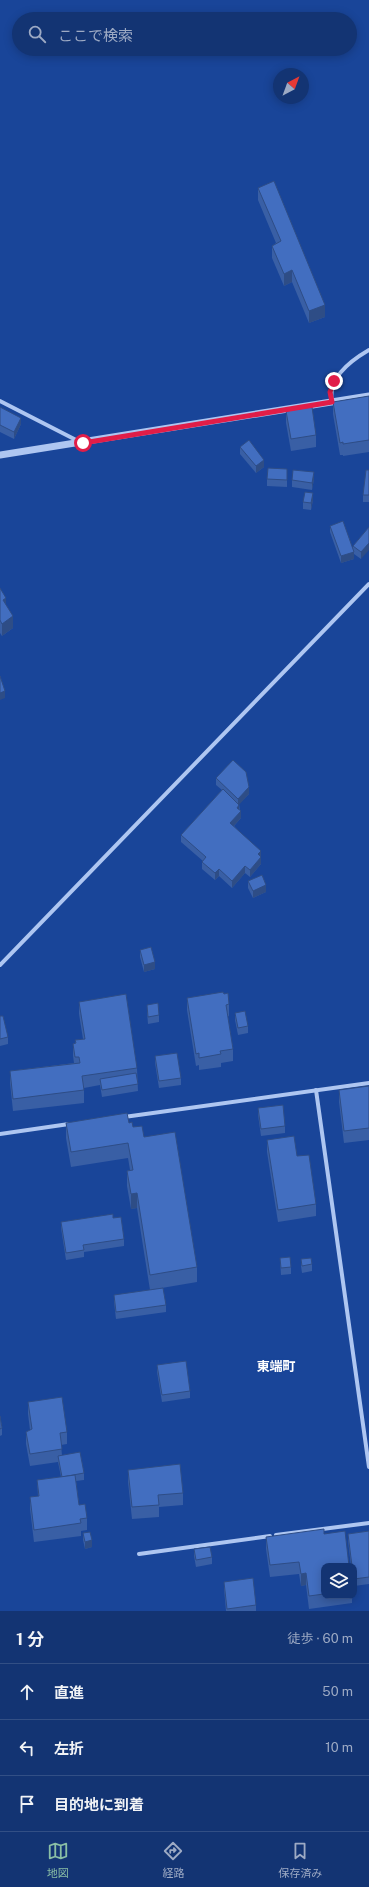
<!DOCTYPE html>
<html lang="ja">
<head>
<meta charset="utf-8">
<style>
	body { margin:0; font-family:"Public Sans","Noto Sans JP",sans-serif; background:#1c3c78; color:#f1f3f6 }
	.controls { position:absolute; right:12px; bottom:12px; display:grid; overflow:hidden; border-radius:8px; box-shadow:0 2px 10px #0003 }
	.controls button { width:36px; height:36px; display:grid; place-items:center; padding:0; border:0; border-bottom:1px solid #324f85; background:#133473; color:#f1f3f6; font:20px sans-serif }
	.compass { position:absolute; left:273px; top:68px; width:36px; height:36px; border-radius:50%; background:#133473; box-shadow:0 2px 10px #0003; rotate:41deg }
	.stop { position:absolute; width:12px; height:12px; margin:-9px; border:3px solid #e11d48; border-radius:50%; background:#fff }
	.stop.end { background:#e11d48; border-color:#fff; box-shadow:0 1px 4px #0008 }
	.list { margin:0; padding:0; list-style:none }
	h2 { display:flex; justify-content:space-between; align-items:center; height:52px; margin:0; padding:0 16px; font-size:17px }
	h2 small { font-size:13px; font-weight:400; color:#9daac4 }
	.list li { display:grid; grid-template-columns:26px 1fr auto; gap:12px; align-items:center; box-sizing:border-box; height:56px; padding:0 16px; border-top:1px solid #324f85 }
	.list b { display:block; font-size:15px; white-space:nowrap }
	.list em { font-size:13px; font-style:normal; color:#9daac4 }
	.icon { flex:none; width:22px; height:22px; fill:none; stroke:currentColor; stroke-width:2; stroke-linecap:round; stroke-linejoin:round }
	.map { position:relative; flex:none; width:369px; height:1611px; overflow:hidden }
	.search { position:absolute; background:#133473; box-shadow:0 2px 10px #0003; left:12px; right:12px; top:12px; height:44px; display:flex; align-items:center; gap:10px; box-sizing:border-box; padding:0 14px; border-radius:22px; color:#9daac4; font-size:15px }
	.sheet { height:220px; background:#133473 }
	nav { display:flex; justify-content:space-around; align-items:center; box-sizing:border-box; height:56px; border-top:1px solid #324f85; background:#133473; font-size:11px; color:#9daac4 }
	nav a { display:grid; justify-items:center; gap:2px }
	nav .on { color:#8abfa5 }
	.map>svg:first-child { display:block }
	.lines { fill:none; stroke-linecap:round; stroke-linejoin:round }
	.minor { stroke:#aec6f1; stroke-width:4 }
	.tertiary { stroke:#aec6f1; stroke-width:7 }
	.wall { fill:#395fa5 }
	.shaded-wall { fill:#2e4d86 }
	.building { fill:#426ec0; stroke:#2e4d86 }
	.route { stroke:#e11d48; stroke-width:5 }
	.labels { text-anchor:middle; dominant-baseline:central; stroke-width:3.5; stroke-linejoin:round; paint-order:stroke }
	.quarter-label { font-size:13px; font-weight:bold; fill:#fff; stroke:#194599 }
</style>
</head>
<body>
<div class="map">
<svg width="369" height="1611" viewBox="0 0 369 1611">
	<rect width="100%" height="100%" fill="#194599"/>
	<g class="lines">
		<g class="minor">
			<path d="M0 401 80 442"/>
			<path d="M332 402C327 378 350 361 369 350"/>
			<path d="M0 965 369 584"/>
			<path d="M316 1090 369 1467"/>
			<path d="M124 1117 369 1083"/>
			<path d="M0 1134 69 1124"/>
			<path d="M276 1535 369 1523"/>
			<path d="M139 1554 270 1536"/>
		</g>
		<path class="tertiary" d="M0 455 369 396"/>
	</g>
	<g class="wall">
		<path d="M258 188 325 317 309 323 292 282 284 286 272 258V246L276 243 258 200Z"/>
		<path d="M369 396V452L343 456V455H340L333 414V402Z"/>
		<path d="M0 407 21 424 14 439 0 432Z"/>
		<path d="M286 411 316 435V447L291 451 286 423Z"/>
		<path d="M240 447 264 467 256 473 240 454Z"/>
		<path d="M287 469V487L267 486V479Z"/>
		<path d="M369 470V502H363V495Z"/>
		<path d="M314 479 312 490 292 487V480Z"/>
		<path d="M313 500 311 510 303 509V502Z"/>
		<path d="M330 526 353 548V546L369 527 361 559 354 554V559L341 563 330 532Z"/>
		<path d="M0 588 6 606 13 628 2 636 0 633Z"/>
		<path d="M216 778 249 794 239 804 241 818 234 826 261 856V864L250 877 245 873 232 888 219 876 215 880 202 869V862L203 861 181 842V835L222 790 216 785Z"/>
		<path d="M248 881 266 892 253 898 248 888Z"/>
		<path d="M140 950 155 969 144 972 140 957Z"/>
		<path d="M187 998 229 1004V1016L227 1017 233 1049V1061L221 1063V1067L199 1070V1065L196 1066 187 1010Z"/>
		<path d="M79 1002 137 1068 138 1091 102 1097 100 1085 84 1088V1103L13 1111 10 1083V1071L74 1063 73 1056V1044L75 1043V1040L83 1039 79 1014Z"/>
		<path d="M147 1005 159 1015V1022L148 1024 147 1012Z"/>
		<path d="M235 1013 248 1026V1033L238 1035 235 1020Z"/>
		<path d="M0 1016 8 1037V1044L0 1046Z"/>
		<path d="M155 1056 181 1078V1085L159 1088 155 1063Z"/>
		<path d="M369 1086V1140L344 1143 339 1102V1090Z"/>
		<path d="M258 1108 285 1126V1133L261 1136 258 1115Z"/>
		<path d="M66 1123H129L144 1137 197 1267V1282L150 1290 137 1208 131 1209 127 1186V1171L130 1170 128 1158 71 1167 66 1138Z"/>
		<path d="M267 1140 297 1156 316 1204V1216L278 1222 267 1152Z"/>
		<path d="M113 1218 124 1239V1246L84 1252V1257L66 1260 61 1228V1222Z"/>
		<path d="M280 1258 291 1267V1274L281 1275Z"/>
		<path d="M301 1259 312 1264V1271L302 1273 301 1266Z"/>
		<path d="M114 1295 166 1305V1312L116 1319 114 1302Z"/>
		<path d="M157 1365 190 1391V1398L162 1402 157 1372Z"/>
		<path d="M28 1402 67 1432V1444L61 1445 62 1455 84 1473V1480L76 1481 79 1505 87 1518V1530L81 1531V1536L34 1542 30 1509V1497L38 1496 37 1480 61 1477 58 1462 30 1466 26 1444V1432L30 1430 28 1414Z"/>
		<path d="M0 1416 2 1428V1435L0 1436Z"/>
		<path d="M128 1470 183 1493V1505L159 1507V1517L132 1519 128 1482Z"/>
		<path d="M369 1531V1584L354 1586V1566H351L348 1541V1534Z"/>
		<path d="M83 1533 92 1547 85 1549 83 1540Z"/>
		<path d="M266 1537 324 1566V1596H352V1603L309 1609 306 1585 301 1586 299 1574 270 1577 266 1549Z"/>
		<path d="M194 1549 212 1557V1564L196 1567 194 1556Z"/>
		<path d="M224 1582 256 1605V1611H226L224 1589Z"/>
	</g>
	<g class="shaded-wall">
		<path d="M292 270V282L284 286V274Z"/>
		<path d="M325 305V317L309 323V311Z"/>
		<path d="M21 418V424L14 439V432Z"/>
		<path d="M264 460V467L256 473V466Z"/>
		<path d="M314 472V479L312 490V483Z"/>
		<path d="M313 493V500L311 510V503Z"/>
		<path d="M369 543V550L361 559V552Z"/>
		<path d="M354 552V559L341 563V556Z"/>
		<path d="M6 598V610L3 600Z"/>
		<path d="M13 616V628L2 636V624Z"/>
		<path d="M5 691V698L0 700V693Z"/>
		<path d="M249 787V794L238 806V799Z"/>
		<path d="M239 805V812L237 808Z"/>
		<path d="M241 811V818L230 830V823Z"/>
		<path d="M261 851V858L258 854Z"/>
		<path d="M261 857V864L250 877V870Z"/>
		<path d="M245 866V873L232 888V881Z"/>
		<path d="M219 869V876L215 880V873Z"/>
		<path d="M266 885V892L253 898V891Z"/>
		<path d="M155 962V969L144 972V965Z"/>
		<path d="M137 1193V1208L131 1209V1194Z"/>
		<path d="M92 1540V1547L85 1549V1542Z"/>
		<path d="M306 1573V1585L301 1586V1574Z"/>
	</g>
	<g class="building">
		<path d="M274 181 325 305 309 311 292 270 284 274 272 246 281 241 258 188Z"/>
		<path d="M369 396V440L343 444V442L340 443 333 402Z"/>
		<path d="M0 407 21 418 14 432 0 425Z"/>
		<path d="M312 407 316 435 291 439 286 411Z"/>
		<path d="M249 440 264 460 256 466 240 447Z"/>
		<path d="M268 468 287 469V480L267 479Z"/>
		<path d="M293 470 314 472 312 483 292 480Z"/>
		<path d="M366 470H369V495H363Z"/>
		<path d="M305 492 313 493 311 503 303 502Z"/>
		<path d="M343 521 354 552 341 556 330 526Z"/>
		<path d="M369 527V543L361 552 353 546Z"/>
		<path d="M0 588 6 598 3 600 13 616 2 624 0 620Z"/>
		<path d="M0 676 5 691 0 693Z"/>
		<path d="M233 760 246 772 249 787 238 799 216 778Z"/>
		<path d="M223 789 239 805 237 808 241 811 230 823 261 851 258 854 261 857 250 870 245 866 232 881 219 869 215 873 202 862 206 857 181 835Z"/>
		<path d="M262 875 266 885 253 891 248 881Z"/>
		<path d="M151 947 155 962 144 965 140 950Z"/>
		<path d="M223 992 224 994 228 993 229 1004 226 1005 233 1049 220 1051 221 1054 199 1058V1053L196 1054 187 998Z"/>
		<path d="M126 994 137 1068 82 1076 84 1090 13 1099 10 1071 80 1063 79 1057H75L73 1044 76 1043 75 1040 85 1039 79 1002Z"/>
		<path d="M158 1003 159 1015 148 1017 147 1005Z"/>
		<path d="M245 1011 248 1026 238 1028 235 1013Z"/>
		<path d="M0 1016H3L8 1037 0 1039Z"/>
		<path d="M177 1053 181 1078 159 1081 155 1056Z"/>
		<path d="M136 1073 138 1084 102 1090 100 1079Z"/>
		<path d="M369 1086V1128L344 1131 339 1090Z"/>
		<path d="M283 1105 285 1126 261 1129 258 1108Z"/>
		<path d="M127 1113 129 1123 132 1122 133 1127 142 1126 144 1137 175 1132 197 1267 150 1275 137 1193 131 1194 127 1171 133 1170 128 1143 71 1152 66 1123Z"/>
		<path d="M294 1136 297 1156 309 1155 316 1204 278 1210 267 1140Z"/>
		<path d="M113 1214V1218L121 1217 124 1239 83 1245 84 1250 66 1253 61 1222Z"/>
		<path d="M290 1257 291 1267 281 1268 280 1258Z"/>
		<path d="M311 1258 312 1264 302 1266 301 1259Z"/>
		<path d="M163 1288 166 1305 116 1312 114 1295Z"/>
		<path d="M186 1361 190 1391 162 1395 157 1365Z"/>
		<path d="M62 1397 67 1432 60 1433 62 1449 30 1454 26 1432 32 1429 28 1402Z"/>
		<path d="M0 1416 2 1428 0 1429Z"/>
		<path d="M80 1452 84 1473 62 1477 58 1456Z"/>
		<path d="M180 1464 183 1493 158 1495 159 1505 132 1507 128 1470Z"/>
		<path d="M75 1475 79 1505 85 1504 87 1518 80 1519 81 1523 34 1530 30 1497 39 1496 37 1480Z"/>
		<path d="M324 1529V1534L345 1531 349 1566H324V1594L309 1596 306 1573 301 1574 299 1562 270 1565 266 1537Z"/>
		<path d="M369 1531V1577L354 1579V1566H352L348 1534Z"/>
		<path d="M90 1532 92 1540 85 1542 83 1533Z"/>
		<path d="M210 1547 212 1557 196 1560 194 1549Z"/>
		<path d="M253 1578 256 1605 227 1609 224 1582Z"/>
	</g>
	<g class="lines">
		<path class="route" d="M83 443 332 402 330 392 334 381"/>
	</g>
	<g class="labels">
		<g class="quarter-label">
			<text x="276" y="1366">東端町</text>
		</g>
	</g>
</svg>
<div class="controls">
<button><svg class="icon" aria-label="layers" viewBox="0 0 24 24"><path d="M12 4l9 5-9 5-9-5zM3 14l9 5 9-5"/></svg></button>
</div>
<svg class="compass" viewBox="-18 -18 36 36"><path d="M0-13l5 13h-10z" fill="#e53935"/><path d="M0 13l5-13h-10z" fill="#9daac4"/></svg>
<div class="stop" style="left:83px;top:443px"></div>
<div class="stop end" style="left:334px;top:381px"></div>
<div class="search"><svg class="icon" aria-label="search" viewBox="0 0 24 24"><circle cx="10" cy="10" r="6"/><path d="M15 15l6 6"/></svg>ここで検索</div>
</div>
<section class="sheet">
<h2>1 分<small>徒歩 · 60 m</small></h2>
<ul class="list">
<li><svg class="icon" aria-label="ahead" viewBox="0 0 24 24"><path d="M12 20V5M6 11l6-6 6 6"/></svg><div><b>直進</b></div><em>50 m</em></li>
<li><svg class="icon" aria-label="left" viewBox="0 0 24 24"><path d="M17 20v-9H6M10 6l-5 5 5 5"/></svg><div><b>左折</b></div><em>10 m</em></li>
<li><svg class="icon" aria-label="arrive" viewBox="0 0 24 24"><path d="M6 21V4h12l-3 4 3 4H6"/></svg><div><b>目的地に到着</b></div></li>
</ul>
</section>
<nav>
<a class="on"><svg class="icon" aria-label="map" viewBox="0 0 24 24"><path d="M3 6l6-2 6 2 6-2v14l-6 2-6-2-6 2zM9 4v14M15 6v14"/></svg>地図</a>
<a><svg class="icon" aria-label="directions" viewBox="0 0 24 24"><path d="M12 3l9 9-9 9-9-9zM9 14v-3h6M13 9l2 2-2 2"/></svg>経路</a>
<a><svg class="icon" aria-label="saved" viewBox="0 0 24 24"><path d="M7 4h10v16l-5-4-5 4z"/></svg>保存済み</a>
</nav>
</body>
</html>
